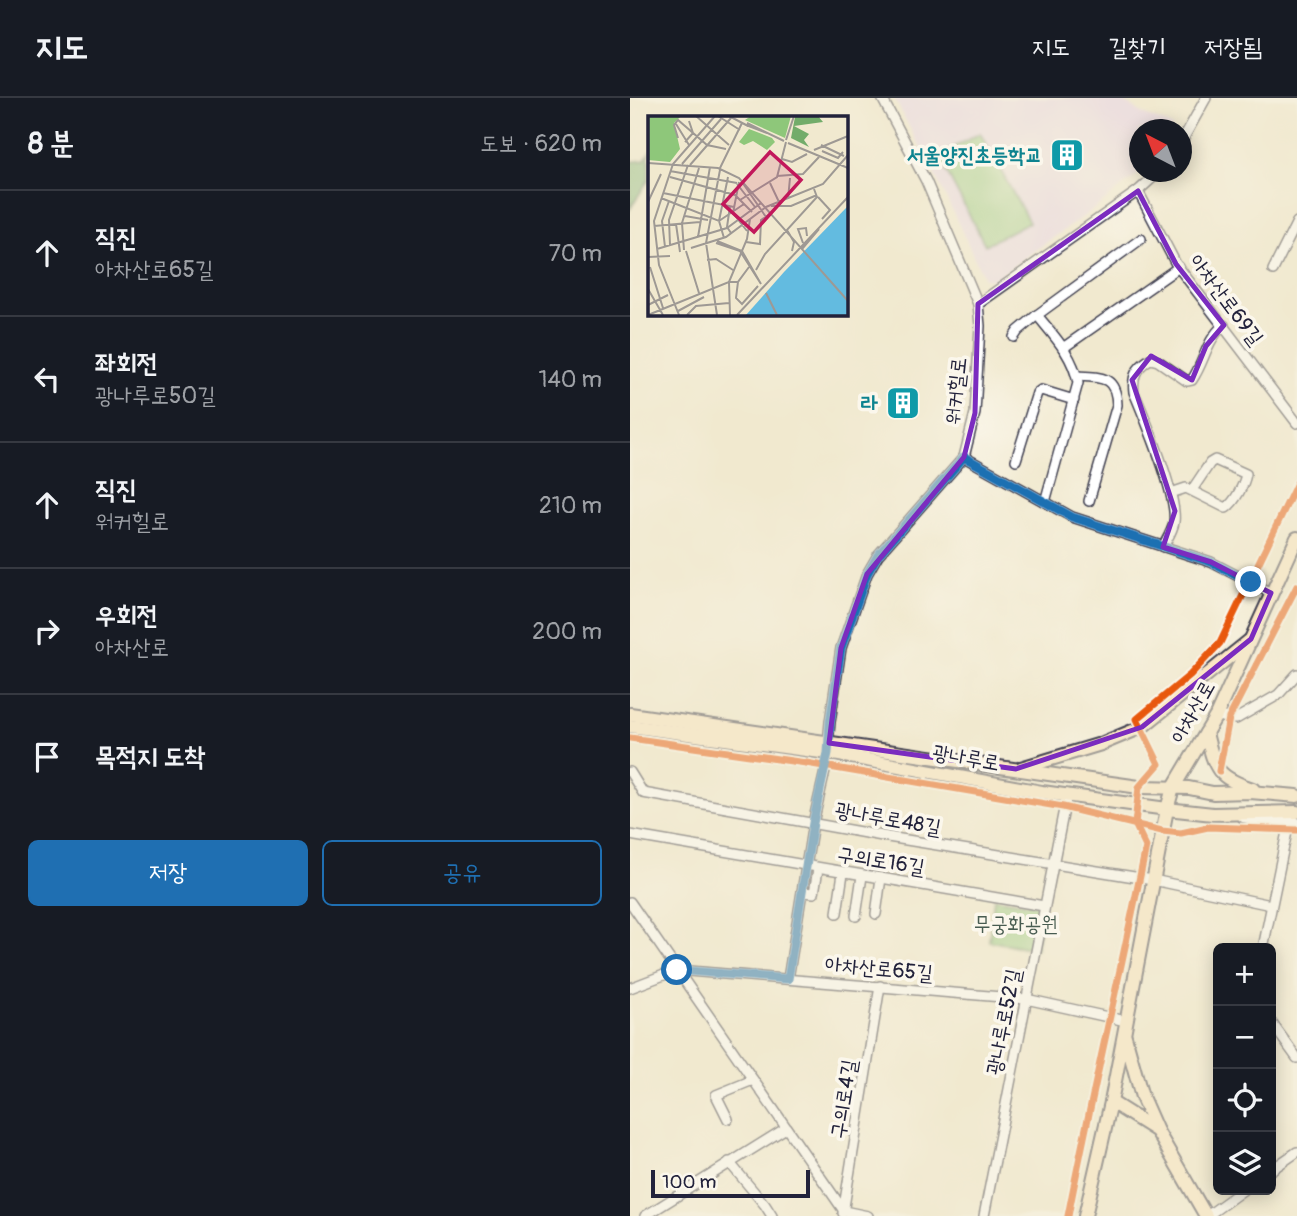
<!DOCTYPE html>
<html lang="ko">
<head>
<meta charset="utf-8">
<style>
	body { margin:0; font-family:Pangolin,"Poor Story",sans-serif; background:#20242c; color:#f1f3f6 }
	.controls { position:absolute; right:21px; bottom:21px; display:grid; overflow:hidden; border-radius:10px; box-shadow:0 4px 18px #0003 }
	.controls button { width:63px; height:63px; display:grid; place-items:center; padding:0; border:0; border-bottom:2px solid #363941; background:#171b24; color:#f1f3f6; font:35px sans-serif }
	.compass { position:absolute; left:499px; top:21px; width:63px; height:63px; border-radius:50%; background:#171b24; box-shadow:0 4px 18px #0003; rotate:318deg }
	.scale { position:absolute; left:21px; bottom:18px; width:159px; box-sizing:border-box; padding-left:7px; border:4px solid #22223b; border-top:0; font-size:19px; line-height:24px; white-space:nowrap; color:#22223b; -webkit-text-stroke:5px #fbf7ec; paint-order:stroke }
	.stop { position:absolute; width:21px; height:21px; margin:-16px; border:5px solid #1f6fb2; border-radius:50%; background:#fff }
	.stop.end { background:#1f6fb2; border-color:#fff; box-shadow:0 2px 7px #0008 }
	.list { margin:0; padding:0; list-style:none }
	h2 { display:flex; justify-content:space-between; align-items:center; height:91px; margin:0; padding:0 28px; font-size:30px }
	h2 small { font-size:23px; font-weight:400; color:#9ea1a6 }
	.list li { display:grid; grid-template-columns:46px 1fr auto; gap:21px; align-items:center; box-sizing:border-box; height:126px; padding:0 28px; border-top:2px solid #363941 }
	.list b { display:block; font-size:26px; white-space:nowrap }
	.list p { margin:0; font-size:23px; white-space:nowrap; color:#9ea1a6 }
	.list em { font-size:23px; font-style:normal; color:#9ea1a6 }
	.actions { display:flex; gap:14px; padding:21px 28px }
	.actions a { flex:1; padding:16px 0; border:2px solid #1f6fb2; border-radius:10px; text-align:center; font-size:24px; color:#1f6fb2 }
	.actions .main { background:#1f6fb2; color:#fff }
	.icon { flex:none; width:38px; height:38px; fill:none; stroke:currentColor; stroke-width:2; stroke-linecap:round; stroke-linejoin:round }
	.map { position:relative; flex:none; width:667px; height:1118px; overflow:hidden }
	header { display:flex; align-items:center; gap:42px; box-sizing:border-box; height:98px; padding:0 35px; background:#171b24; border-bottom:2px solid #363941 }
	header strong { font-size:33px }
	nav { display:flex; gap:38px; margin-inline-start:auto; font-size:24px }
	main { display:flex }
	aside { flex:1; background:#171b24 }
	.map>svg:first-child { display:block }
	.built { fill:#e7d2ef }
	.green { fill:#8ec77a; stroke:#58745a; stroke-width:2 }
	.forest { fill:#72ac6a; stroke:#4a6752; stroke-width:2 }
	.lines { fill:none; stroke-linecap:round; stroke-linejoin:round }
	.minor-casing { stroke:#414051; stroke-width:12 }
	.tertiary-casing { stroke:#414051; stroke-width:14 }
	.secondary-casing { stroke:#414051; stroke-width:16 }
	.minor { stroke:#fff; stroke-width:9 }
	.tertiary { stroke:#fff; stroke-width:10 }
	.secondary { stroke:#fbe6c4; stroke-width:12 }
	.cycleway-casing { stroke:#fbf7ec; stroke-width:11 }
	.cycleway { stroke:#e8590c; stroke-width:7 }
	.route { stroke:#1f6fb2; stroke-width:9 }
	.marked { fill:none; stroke:#7b2cbf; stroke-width:5; stroke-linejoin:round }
	.labels { text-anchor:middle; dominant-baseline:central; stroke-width:7; stroke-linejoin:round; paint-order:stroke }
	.culture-label { font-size:21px; font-weight:bold; fill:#0d838f; stroke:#fbf7ec; text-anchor:end }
	.street-label { font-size:21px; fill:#22223b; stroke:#fbf7ec }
	.park-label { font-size:21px; fill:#485c51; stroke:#fbf7ec }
	.inset-road { fill:none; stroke:#9e9994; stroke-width:2 }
	.view { fill:#c2185b; fill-opacity:0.15; stroke:#c2185b; stroke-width:3.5 }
	.inset-edge { fill:none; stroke:#22223b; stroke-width:3.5 }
</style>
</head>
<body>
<header>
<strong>지도</strong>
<nav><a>지도</a><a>길찾기</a><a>저장됨</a></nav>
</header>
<main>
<aside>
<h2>8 분<small>도보 · 620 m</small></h2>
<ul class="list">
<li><svg class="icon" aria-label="ahead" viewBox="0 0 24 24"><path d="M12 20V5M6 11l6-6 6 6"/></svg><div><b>직진</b><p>아차산로65길</p></div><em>70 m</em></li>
<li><svg class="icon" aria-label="left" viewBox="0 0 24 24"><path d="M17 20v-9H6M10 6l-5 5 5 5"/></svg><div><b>좌회전</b><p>광나루로50길</p></div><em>140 m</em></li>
<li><svg class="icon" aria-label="ahead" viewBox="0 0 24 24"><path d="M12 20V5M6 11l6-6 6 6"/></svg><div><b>직진</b><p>워커힐로</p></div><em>210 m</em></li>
<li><svg class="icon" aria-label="right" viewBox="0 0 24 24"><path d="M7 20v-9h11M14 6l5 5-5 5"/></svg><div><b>우회전</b><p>아차산로</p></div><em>200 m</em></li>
<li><svg class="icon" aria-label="arrive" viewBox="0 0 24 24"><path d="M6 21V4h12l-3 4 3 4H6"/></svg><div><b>목적지 도착</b></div></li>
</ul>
<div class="actions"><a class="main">저장</a><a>공유</a></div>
</aside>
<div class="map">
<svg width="667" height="1118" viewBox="0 0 667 1118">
	<rect width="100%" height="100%" fill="#fbf7ec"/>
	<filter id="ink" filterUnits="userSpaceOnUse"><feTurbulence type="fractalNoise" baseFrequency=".0143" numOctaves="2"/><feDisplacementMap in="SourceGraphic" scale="14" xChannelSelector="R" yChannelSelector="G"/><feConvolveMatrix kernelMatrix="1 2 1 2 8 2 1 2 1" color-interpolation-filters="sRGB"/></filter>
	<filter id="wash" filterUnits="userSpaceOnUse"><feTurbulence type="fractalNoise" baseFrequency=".00686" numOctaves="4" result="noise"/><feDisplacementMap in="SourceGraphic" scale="28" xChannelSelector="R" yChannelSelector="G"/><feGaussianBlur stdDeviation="1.57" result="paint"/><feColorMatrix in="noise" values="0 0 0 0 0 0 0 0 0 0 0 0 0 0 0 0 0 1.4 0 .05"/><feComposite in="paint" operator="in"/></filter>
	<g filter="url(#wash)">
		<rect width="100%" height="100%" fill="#f1e9cf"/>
		<path class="built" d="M264 0H489L512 16 542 28 543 31 509 32V74H511L467 109 363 182 354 180 310 87Z"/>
		<g class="green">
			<path d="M350 35 399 124 355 147 308 58Z"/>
			<path d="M364 800 414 808 406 851 359 843Z"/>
		</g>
		<path class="forest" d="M19 55V81L0 111V64L15 62Z"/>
	</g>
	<g filter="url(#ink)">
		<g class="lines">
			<g class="minor-casing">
				<g id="minor">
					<path d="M552 43 576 0"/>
					<path d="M508 93 546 166 667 325"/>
					<path d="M643 172 667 124"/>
					<path d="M348 206 508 93 529 74"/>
					<path d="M384 239 388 233 407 217"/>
					<path d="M433 250 549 169"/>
					<path d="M447 278C472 279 486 278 487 307L459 403"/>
					<path d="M334 359 442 419 581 464 641 495"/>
					<path d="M386 362 407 295 411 292 444 302"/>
					<path d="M541 395 556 390 596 410C605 404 614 387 616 376L585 362 580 365 562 392"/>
					<path d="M415 404 448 285C443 257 424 238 407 217L511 141"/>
					<path d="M533 449C537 441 543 432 544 424 548 398 515 321 504 294 502 278 506 270 520 261L528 263 557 283 562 282C575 263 576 242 594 227"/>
					<path d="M586 618 606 621 648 597 667 576"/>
					<path d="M0 674 13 695 258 739 523 782 641 807"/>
					<path d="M0 737 414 808"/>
					<path d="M172 794 184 795 188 771"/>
					<path d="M0 804 214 1113 238 1118"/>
					<path d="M207 815 213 775"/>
					<path d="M246 816 251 780"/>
					<path d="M226 818 232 778"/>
					<path d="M633 850 659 724"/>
					<path d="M158 881 183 725 196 669 200 624 211 550 237 476 248 457 334 359 345 315 350 228 348 206 296 83 252 0"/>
					<path d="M0 890 47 872 396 901 496 923"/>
					<path d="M641 924 667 960"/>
					<path d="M98 1021 86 997 123 982"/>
					<path d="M99 1064 135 1107 142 1118"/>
					<path d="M641 1072 667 1054"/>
					<path d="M213 1115 250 888"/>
					<path d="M15 1118 156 1030"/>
					<path d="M354 1118 437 696"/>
					<path d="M577 1118 613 1092"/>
				</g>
			</g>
			<g class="tertiary-casing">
				<path id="tertiary" d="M613 719 630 722 667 725"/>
			</g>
			<g class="secondary-casing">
				<g id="secondary">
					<path d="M0 616 509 689 559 690 583 695 620 694 667 698"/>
					<path d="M0 628 198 655 412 694 537 711 583 716 667 714"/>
					<path d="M576 635C585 671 586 679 623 691"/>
					<path d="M391 670 471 646 512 629 619 543"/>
					<path d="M495 938 512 999 527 1033 576 1118"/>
					<path d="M481 1004 527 1033"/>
					<path d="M455 1118 481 1004 537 711 543 690 586 618 667 440"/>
				</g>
			</g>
			<use href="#minor" class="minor"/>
			<use href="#tertiary" class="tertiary"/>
			<use href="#secondary" class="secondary"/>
			<g class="cycleway-casing">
				<g id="cycleway">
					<path d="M0 640 176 665 433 709 532 733 551 735 578 729 667 732"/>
					<path d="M589 673 599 620 667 488"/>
					<path d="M438 1118C462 995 491 872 516 749L505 726 509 689 529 666 507 621 560 577 590 545 667 385"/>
				</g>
			</g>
			<use href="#cycleway" class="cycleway"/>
		</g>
	</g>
	<g class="lines" filter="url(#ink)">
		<path class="route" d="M47 872 158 881 183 725 198 655 200 624 211 550 237 476 248 457 334 359 442 419 581 464 621 484"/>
	</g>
	<path d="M0 0H667V1118H0ZM508 93 546 166 594 227 576 248 562 282 521 258 502 282 545 413 533 449 581 464 641 495 621 541 512 629 386 671 199 645 211 550 237 476 334 359 345 315 348 206Z" fill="#f1e9cf" fill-opacity=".55" fill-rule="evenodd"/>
	<path class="marked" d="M508 93 546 166 594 227 576 248 562 282 521 258 502 282 545 413 533 449 581 464 641 495 621 541 512 629 386 671 199 645 211 550 237 476 334 359 345 315 348 206Z"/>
	<defs>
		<g id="building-square" transform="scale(1.75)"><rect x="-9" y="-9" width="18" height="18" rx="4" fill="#0f9aa8" stroke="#fbf7ec"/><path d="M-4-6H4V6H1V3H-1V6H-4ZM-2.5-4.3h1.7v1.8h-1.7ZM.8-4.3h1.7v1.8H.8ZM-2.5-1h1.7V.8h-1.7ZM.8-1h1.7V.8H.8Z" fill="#fff"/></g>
	</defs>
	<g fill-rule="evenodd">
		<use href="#building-square" x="437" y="57"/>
		<use href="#building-square" x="273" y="305"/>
	</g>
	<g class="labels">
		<g class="culture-label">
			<text x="412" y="57">서울양진초등학교</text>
			<text x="248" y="305">라</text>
		</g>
		<g class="street-label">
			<text transform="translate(596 202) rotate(53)">아차산로69길</text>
			<text transform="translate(326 293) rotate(-84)">워커힐로</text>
			<text transform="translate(563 614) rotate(-61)">아차산로</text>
			<text transform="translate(336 660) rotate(10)">광나루로</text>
			<text transform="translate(258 721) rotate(10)">광나루로48길</text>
			<text transform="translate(251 763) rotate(9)">구의로16길</text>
			<text transform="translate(249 871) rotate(5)">아차산로65길</text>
			<text transform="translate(374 924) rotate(-79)">광나루로52길</text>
			<text transform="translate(214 1001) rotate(-81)">구의로4길</text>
		</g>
		<g class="park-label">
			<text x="386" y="826">무궁화공원</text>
		</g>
	</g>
	<g transform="translate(18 18)">
		<rect width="200" height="200" fill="#f1e9cf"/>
		<path d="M0 0H33L26 7 32 33 22 46 0 44ZM103 0H143L137 22 97 4ZM101 13 124 22 127 26 119 34 105 25 96 29 91 26Z" fill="#8ec77a"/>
		<path d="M170 0 175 6 146 10 161 18 156 24 161 31 143 22 147 1Z" fill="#72ac6a"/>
		<path d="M199 91V199H98L136 156Z" fill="#63bbe0"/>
		<path class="inset-road" d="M48 0 81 29M70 0 92 14M81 0 100 10M99 7 136 25M28 8 41 29M98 9 119 17M30 22 26 9 30 4 59 29 78 33M138 24 146 0M37 26 45 17 41 5M140 27 200 52M173 29 196 40M166 34 200 20M174 35 190 42 195 36M134 43 144 46 159 38M0 47 70 52 91 62 200 185M34 48 73 3M42 49 83 2M72 52 94 7M22 55 89 67M129 60 155 58 171 41M22 61 87 79 104 96M91 66 85 97 99 115M94 66 118 101M122 67 131 86M89 68 107 91M15 77 86 91M170 81 182 94 174 103M13 82 71 105 96 88M140 83 142 62M92 84 129 61 138 26M0 86 13 58M82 90 79 111 83 117M123 90H143L169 79M37 100 60 104M28 108 32 136M6 110 52 106M139 114 146 126 144 135M50 121 62 51M76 122 71 105 80 61M98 126 112 128 113 104 122 98M68 127 92 135 113 168 94 135 69 125M155 127 150 113 158 112 159 120M22 129 21 104 40 49M17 131 14 105 21 85M43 132 78 121 118 91 175 68 200 39M9 133 79 112 113 87M154 133 171 113M36 134 34 107 51 52M38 135 51 177M0 141 22 140M59 144 68 143 85 154M2 151 15 192M101 151 90 166 88 182 94 188 110 170M108 154 117 138 169 81 166 73M0 173 15 199M118 177 129 199M0 189 20 179M30 195 56 181M0 199 81 166 99 123 102 103M31 199 11 149 6 105 25 48 67 0M39 199 48 190 81 187M69 199 58 127 72 54M82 199 81 166H90M89 199 200 81"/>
		<path class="view" d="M122 36 153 64 106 116 75 88Z"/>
		<rect width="200" height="200" class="inset-edge"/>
	</g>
</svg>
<div class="controls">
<button>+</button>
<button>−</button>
<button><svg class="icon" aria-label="locate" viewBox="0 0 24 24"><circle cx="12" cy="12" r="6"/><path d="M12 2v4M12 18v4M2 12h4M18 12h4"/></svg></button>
<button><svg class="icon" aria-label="layers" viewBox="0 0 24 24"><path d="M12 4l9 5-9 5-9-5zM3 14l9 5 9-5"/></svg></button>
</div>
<svg class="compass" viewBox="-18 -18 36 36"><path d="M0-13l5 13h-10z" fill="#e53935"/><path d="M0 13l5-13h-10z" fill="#9ea1a6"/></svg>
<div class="scale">100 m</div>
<div class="stop" style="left:47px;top:872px"></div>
<div class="stop end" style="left:621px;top:484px"></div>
</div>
</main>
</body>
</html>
